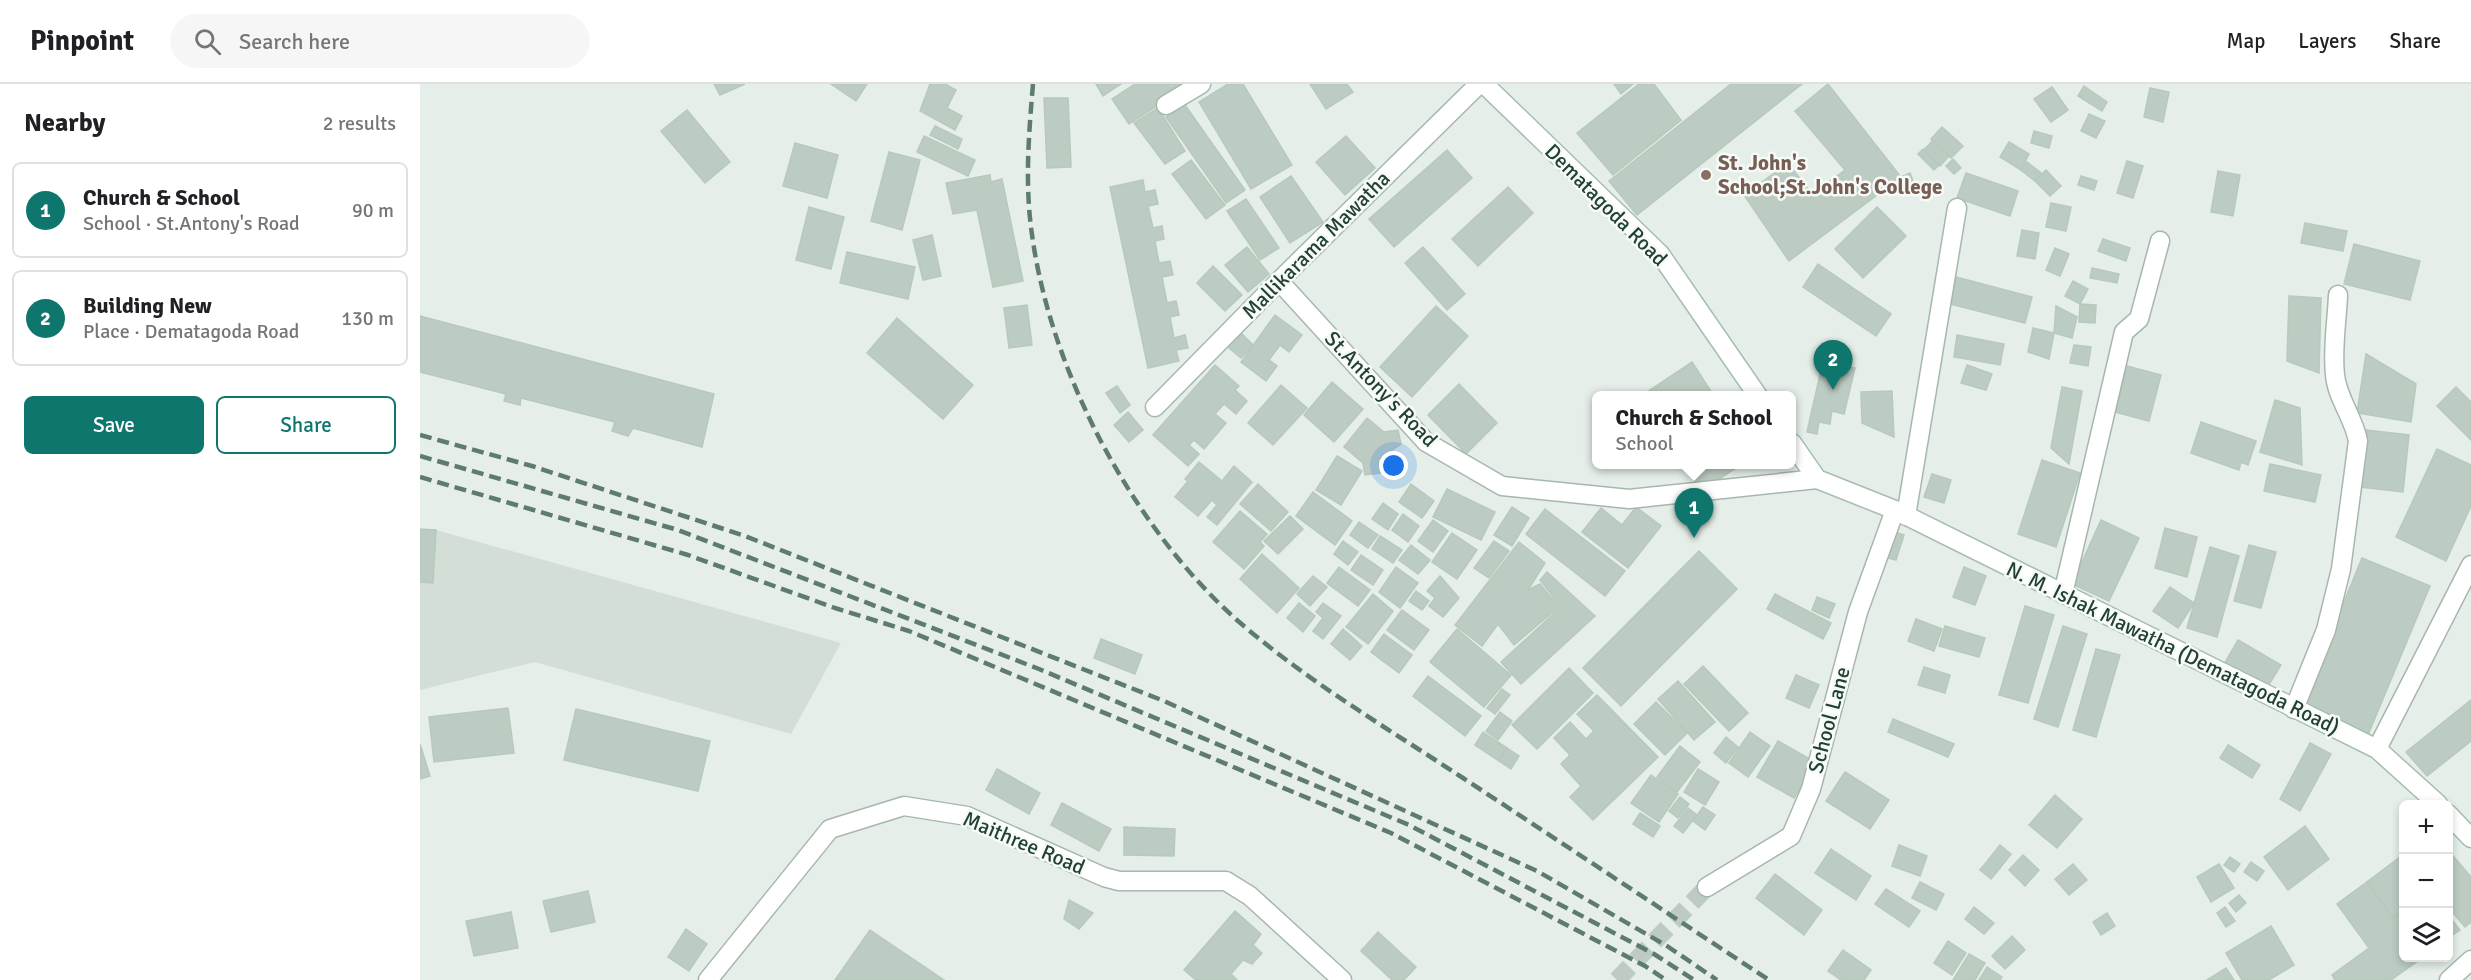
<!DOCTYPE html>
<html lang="en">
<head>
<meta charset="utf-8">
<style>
	body { margin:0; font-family:Signika,sans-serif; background:#f6f6f6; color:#202124 }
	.controls { position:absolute; right:18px; bottom:18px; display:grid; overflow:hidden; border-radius:9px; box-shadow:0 3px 9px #0003 }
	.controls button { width:54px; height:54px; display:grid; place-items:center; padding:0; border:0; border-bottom:2px solid #e0e0e0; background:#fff; color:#202124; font:30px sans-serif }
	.you { position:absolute; left:974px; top:382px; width:21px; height:21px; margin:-15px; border:4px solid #fff; border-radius:50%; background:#1a73e8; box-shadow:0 0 0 9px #1a73e833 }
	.badge { display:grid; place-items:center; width:39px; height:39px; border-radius:50%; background:#0f766e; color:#fff; font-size:20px; font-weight:700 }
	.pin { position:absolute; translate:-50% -50px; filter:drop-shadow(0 2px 3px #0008) }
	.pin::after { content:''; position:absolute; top:32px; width:21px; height:18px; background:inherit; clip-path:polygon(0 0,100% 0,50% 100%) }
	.popup { position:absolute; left:1172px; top:307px; width:204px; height:78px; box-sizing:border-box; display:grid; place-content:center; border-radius:9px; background:#fff; filter:drop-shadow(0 2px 4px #0005); font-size:20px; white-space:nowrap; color:#757577 }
	.popup b { font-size:22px; color:#202124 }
	.popup::after { content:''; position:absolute; left:50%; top:100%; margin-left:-12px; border:12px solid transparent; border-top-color:#fff }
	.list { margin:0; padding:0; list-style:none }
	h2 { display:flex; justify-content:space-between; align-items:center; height:78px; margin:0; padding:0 24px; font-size:26px }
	h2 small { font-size:20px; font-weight:400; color:#757577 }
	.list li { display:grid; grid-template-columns:39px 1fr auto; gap:18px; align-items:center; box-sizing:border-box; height:96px; margin:0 12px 12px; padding:0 12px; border:2px solid #e0e0e0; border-radius:9px }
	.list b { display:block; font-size:22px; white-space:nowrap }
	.list p { margin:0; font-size:20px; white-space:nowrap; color:#757577 }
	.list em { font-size:20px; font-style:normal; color:#757577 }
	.actions { display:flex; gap:12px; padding:18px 24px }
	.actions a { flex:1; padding:14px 0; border:2px solid #0f766e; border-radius:9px; text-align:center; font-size:21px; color:#0f766e }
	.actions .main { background:#0f766e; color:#fff }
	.icon { flex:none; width:33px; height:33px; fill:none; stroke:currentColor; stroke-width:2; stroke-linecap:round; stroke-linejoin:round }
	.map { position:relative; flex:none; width:2051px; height:896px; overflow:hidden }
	header { display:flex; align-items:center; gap:36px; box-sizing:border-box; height:84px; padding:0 30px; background:#fff; border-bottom:2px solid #e0e0e0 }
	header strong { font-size:28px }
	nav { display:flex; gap:33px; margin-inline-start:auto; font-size:21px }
	.search { width:420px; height:54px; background:#f6f6f6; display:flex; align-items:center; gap:15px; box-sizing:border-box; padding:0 21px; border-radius:33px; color:#757577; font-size:22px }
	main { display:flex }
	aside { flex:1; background:#fff }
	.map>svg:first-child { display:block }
	.built { fill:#d3ded7 }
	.building { fill:#bdccc3; stroke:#b7c9bd; stroke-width:1.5 }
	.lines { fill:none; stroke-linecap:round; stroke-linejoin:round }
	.street-tunnel { stroke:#becbc4; stroke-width:18; stroke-dasharray:18 9; stroke-linecap:butt }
	.street-casing { stroke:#a7b7ae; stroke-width:21 }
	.secondary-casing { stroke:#a6beb0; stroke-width:21 }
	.street { stroke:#fff; stroke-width:18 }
	.secondary { stroke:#fff; stroke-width:18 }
	.rail { stroke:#5e7c6e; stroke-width:4.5; stroke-dasharray:12 6; stroke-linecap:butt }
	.education-dot { fill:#8d6e63; stroke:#f6fbf7; stroke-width:2 }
	.labels { text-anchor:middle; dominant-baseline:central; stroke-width:5; stroke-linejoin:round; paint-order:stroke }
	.education-label { font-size:21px; font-weight:bold; fill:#785e54; stroke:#f6fbf7; text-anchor:start }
	.street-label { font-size:21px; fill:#234133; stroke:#f6fbf7 }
</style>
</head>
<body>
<header>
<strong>Pinpoint</strong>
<div class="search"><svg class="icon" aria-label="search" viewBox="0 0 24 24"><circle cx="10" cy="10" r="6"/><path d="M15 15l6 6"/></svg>Search here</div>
<nav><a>Map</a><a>Layers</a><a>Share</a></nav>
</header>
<main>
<aside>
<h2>Nearby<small>2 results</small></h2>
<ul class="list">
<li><span class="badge">1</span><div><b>Church &amp; School</b><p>School · St.Antony's Road</p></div><em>90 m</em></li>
<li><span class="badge">2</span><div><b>Building New</b><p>Place · Dematagoda Road</p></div><em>130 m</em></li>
</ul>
<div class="actions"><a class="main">Save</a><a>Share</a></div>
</aside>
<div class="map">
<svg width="2051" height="896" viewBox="0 0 2051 896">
	<rect width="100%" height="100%" fill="#e5eee8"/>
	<path class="built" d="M0 445 16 446 421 559 371 650 115 578 0 606Z"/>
	<g class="building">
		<path d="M294 0H325L300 11Z"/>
		<path d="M411 0H447L436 17Z"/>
		<path d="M510 0H525L536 6 527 24 542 32 535 46 500 27Z"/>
		<path d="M676 0H701L683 12Z"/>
		<path d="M715 0H767L768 2 709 40 692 15Z"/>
		<path d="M808 0H823L872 81 831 105 779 18Z"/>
		<path d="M890 0H927L933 8 906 25Z"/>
		<path d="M1194 0H1213L1201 10Z"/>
		<path d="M1219 0H1234L1261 36 1193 91 1157 49Z"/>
		<path d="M1311 0H1382L1217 131 1189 97Z"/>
		<path d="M1408 0 1481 93 1369 177 1324 111 1368 79 1392 110 1425 86 1375 27Z"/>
		<path d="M1664 2 1687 18 1682 27 1658 12Z"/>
		<path d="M1632 3 1648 26 1631 38 1614 15Z"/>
		<path d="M1730 4 1749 8 1743 38 1724 33Z"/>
		<path d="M624 14H648L651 83 627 84Z"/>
		<path d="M765 21 825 106 806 119 746 33Z"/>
		<path d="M738 24 765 67 745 80 714 39Z"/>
		<path d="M267 26 310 78 285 99 241 47Z"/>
		<path d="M1669 30 1685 37 1676 54 1661 47Z"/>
		<path d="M515 42 542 55 538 65 510 51Z"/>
		<path d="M1522 43 1543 62 1531 74 1511 55Z"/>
		<path d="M1614 47 1632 52 1629 64 1611 59Z"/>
		<path d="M504 52 555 76 548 92 497 68Z"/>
		<path d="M926 52 955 84 925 111 896 78Z"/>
		<path d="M1513 56 1529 72 1520 82 1504 66Z"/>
		<path d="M1589 58 1609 70 1601 86 1580 73Z"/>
		<path d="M375 59 418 71 407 114 363 102Z"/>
		<path d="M1503 65 1519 81 1514 86 1498 70Z"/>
		<path d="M1027 66 1052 94 974 163 949 135Z"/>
		<path d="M469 68 500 76 482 146 451 137Z"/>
		<path d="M1533 75 1541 84 1534 90 1526 82Z"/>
		<path d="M771 76 805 121 786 135 752 90Z"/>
		<path d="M1707 77 1723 82 1713 114 1697 109Z"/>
		<path d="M1607 78 1621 89 1615 97 1601 86Z"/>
		<path d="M1626 86 1641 102 1630 112 1615 97Z"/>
		<path d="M1798 87 1820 91 1813 132 1791 128Z"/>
		<path d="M1490 89 1495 102 1486 106 1481 93Z"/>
		<path d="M1546 89 1598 107 1590 132 1537 114Z"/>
		<path d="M570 91 571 98 582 95 603 197 573 203 557 126 533 130 526 99Z"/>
		<path d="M871 92 903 138 870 159 840 113Z"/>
		<path d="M1661 92 1677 97 1674 106 1658 101Z"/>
		<path d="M723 96 725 108 735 106 738 120 728 122 733 144 742 142 744 155 735 157 739 179 750 177 753 191 742 193 747 219 756 217 759 231 750 233 754 254 765 251 768 264 756 266 759 277 728 284 690 103Z"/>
		<path d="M1088 103 1113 129 1058 182 1032 155Z"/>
		<path d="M826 115 859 164 840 176 807 127Z"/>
		<path d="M1631 119 1651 123 1646 147 1626 143Z"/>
		<path d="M389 123 424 133 411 185 376 176Z"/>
		<path d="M1457 123 1486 152 1443 194 1415 165Z"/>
		<path d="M1885 139 1927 147 1923 167 1881 159Z"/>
		<path d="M1602 146 1619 149 1615 175 1597 172Z"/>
		<path d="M512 151 521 192 503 196 493 156Z"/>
		<path d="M1683 155 1710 164 1706 177 1678 167Z"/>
		<path d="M1934 160 2000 177 1990 216 1924 200Z"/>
		<path d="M827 163 849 190 828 208 805 181Z"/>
		<path d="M1003 163 1045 210 1027 226 985 179Z"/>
		<path d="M1635 164 1649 170 1640 192 1626 186Z"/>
		<path d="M427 168 495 183 488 215 420 199Z"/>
		<path d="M1398 180 1471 230 1456 252 1383 203Z"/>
		<path d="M793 182 822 211 805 227 777 199Z"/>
		<path d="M1672 184 1699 190 1697 199 1670 194Z"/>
		<path d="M1536 193 1612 213 1605 239 1530 220Z"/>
		<path d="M1653 197 1668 205 1660 220 1645 212Z"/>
		<path d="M1869 212 1901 214 1899 289 1867 277Z"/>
		<path d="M1660 220 1676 221 1675 239 1659 238Z"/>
		<path d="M607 221 612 261 589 264 584 224Z"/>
		<path d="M1016 222 1048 252 992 313 960 283Z"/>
		<path d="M1636 222 1657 233 1652 254 1634 249Z"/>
		<path d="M855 231 882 251 869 268 860 261 849 276 857 282 846 297 821 278Z"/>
		<path d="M0 232 294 310 282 363 213 344 208 352 192 347 195 338 101 314 100 321 84 317 86 310 0 288Z"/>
		<path d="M477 234 553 301 523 335 447 269Z"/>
		<path d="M1613 244 1634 249 1629 275 1608 268Z"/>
		<path d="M822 250 833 261 821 274 809 264Z"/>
		<path d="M1537 251 1584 260 1580 281 1534 273Z"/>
		<path d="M1654 261 1671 263 1668 282 1650 279Z"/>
		<path d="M1946 270 1996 300 1991 338 1937 329Z"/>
		<path d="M1403 277 1435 284 1424 330 1412 327 1410 340 1399 338 1397 350 1387 348Z"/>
		<path d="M1272 278 1294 312H1221Z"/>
		<path d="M795 281 819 302 815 306 827 317 816 330 804 320 795 330 806 339 784 365 774 356 769 361 779 370 768 382 733 351Z"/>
		<path d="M1547 281 1572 290 1566 306 1541 299Z"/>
		<path d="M1707 282 1741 291 1729 337 1695 328Z"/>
		<path d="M912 298 943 325 914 358 884 331Z"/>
		<path d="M1039 300 1077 339 1046 370 1008 331Z"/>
		<path d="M861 301 887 324 853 361 828 339Z"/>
		<path d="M697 302 710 321 700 329 686 309Z"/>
		<path d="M1642 303 1662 307 1649 380 1631 364Z"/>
		<path d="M2036 303 2051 318V356L2017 322Z"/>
		<path d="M1472 307 1474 353 1442 339 1441 308Z"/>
		<path d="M1855 316 1880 324 1882 381 1840 368Z"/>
		<path d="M708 328 723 346 709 358 694 341Z"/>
		<path d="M947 334 964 348 978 346 981 360 958 376 960 389 945 391 943 379 924 363Z"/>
		<path d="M1781 338 1836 357 1828 381 1821 378 1819 386 1771 369Z"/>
		<path d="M1946 346 1989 351 1983 408 1940 403Z"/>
		<path d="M2017 365 2051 381V422L2026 477 1976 453Z"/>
		<path d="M917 372 942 387 921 421 896 406Z"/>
		<path d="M1622 376 1660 389 1636 463 1598 450Z"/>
		<path d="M779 378 802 397 814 382 832 398 797 441 787 433 797 421 792 416 778 432 755 413 768 397 765 395Z"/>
		<path d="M1263 380H1322L1281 407Z"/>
		<path d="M1850 380 1901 391 1895 418 1844 407Z"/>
		<path d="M1512 390 1531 396 1524 419 1504 413Z"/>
		<path d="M838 400 868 428 851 447 820 420Z"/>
		<path d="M991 400 1014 417 1002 434 979 418Z"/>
		<path d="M1027 405 1075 428 1061 456 1013 433Z"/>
		<path d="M893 408 932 437 915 461 876 432Z"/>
		<path d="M963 419 978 430 968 446 952 435Z"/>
		<path d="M1092 423 1109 434 1092 462 1074 451Z"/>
		<path d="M1216 423 1241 442 1208 484 1162 448 1181 424 1202 441Z"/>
		<path d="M1125 425 1205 487 1185 512 1106 450Z"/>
		<path d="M820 427 847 450 840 458 844 462 824 485 793 458Z"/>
		<path d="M983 430 999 442 988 458 972 446Z"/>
		<path d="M870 432 883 445 858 470 844 457Z"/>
		<path d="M1013 436 1028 447 1013 468 998 457Z"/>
		<path d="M1681 436 1719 454 1689 517 1652 500Z"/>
		<path d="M939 438 958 451 948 464 930 451Z"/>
		<path d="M1745 444 1777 453 1767 493 1735 484Z"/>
		<path d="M0 445 16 446 13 499 0 498Z"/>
		<path d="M1469 446 1484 451 1476 476 1461 472Z"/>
		<path d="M1032 449 1057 466 1037 495 1012 478Z"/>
		<path d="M960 452 982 466 973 479 952 465Z"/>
		<path d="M923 457 938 468 928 481 914 470Z"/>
		<path d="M1074 457 1089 467 1069 494 1054 484Z"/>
		<path d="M1099 458 1125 479 1108 506 1120 500 1139 523 1094 561 1078 540 1062 562 1035 541Z"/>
		<path d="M991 461 1010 476 998 490 979 476Z"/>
		<path d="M1829 461 1856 468 1841 524 1814 517Z"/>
		<path d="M1790 463 1819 472 1797 553 1767 544Z"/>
		<path d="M1279 467 1317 505 1201 622 1163 584Z"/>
		<path d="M842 470 879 504 857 529 820 495Z"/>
		<path d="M941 471 963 486 953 501 931 486Z"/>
		<path d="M1942 474 2010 502 1948 651 1881 623Z"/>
		<path d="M919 483 950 506 938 522 907 499Z"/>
		<path d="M976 483 998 499 980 524 959 508Z"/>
		<path d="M1544 483 1566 492 1555 521 1533 513Z"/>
		<path d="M1127 488 1175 532 1101 600 1081 578 1141 523 1120 496Z"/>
		<path d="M893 492 907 503 890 522 877 510Z"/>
		<path d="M1020 492 1039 514 1023 533 1009 522 1015 514 1007 507Z"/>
		<path d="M1750 503 1774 519 1758 544 1733 527Z"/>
		<path d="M996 507 1009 517 1002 526 989 517Z"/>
		<path d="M953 510 973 527 948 560 926 543Z"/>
		<path d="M1355 510 1411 539 1403 555 1347 525Z"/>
		<path d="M1397 513 1415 520 1409 534 1392 526Z"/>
		<path d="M879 519 895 532 883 548 867 534Z"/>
		<path d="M903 519 921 532 903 555 893 547 903 534 896 528Z"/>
		<path d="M1605 522 1634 531 1608 619 1579 611Z"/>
		<path d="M982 526 1009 546 994 566 967 546Z"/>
		<path d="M1496 535 1522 545 1514 567 1488 557Z"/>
		<path d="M1525 542 1565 554 1559 573 1519 562Z"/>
		<path d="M1643 542 1667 550 1638 643 1614 635Z"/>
		<path d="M923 545 942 562 930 576 911 560Z"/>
		<path d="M1037 545 1091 591 1064 623 1010 578Z"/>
		<path d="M964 550 992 571 979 589 951 568Z"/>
		<path d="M681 555 722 571 715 590 674 574Z"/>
		<path d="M1818 556 1861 581 1845 607 1803 582Z"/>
		<path d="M1676 565 1700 571 1676 653 1653 646Z"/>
		<path d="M1283 582 1328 629 1309 647 1264 600Z"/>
		<path d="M1504 583 1530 591 1525 609 1498 601Z"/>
		<path d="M1149 584 1173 609 1117 665 1092 641Z"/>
		<path d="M1376 591 1399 601 1389 624 1366 614Z"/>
		<path d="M1008 592 1061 632 1045 652 993 612Z"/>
		<path d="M1258 597 1295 638 1274 656 1238 615Z"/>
		<path d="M1082 605 1090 611 1075 630 1067 624Z"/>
		<path d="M1177 611 1238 673 1173 736 1150 713 1161 702 1141 680 1150 671 1134 654 1150 638 1166 655 1174 647 1157 630Z"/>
		<path d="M2051 616V657L2007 692 1986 668Z"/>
		<path d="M1236 618 1267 649 1245 671 1214 640Z"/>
		<path d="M88 624 94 669 14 678 9 633Z"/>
		<path d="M156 625 290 657 278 707 144 676Z"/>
		<path d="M1080 628 1092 637 1078 656 1066 647Z"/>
		<path d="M1473 635 1534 660 1528 673 1468 648Z"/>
		<path d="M1063 648 1087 664 1079 677 1055 661Z"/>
		<path d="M1330 648 1350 662 1328 693 1309 679Z"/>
		<path d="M1306 653 1318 663 1306 679 1294 669Z"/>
		<path d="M1358 657 1395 678 1374 714 1337 693Z"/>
		<path d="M1890 659 1911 670 1880 727 1860 715Z"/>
		<path d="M0 660 10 692 0 695Z"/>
		<path d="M1808 661 1840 681 1832 694 1800 674Z"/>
		<path d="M1260 662 1280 678 1257 708 1237 693Z"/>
		<path d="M1087 664 1099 672 1091 685 1079 677Z"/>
		<path d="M577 685 620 709 609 730 566 706Z"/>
		<path d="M1278 685 1299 698 1285 721 1264 708Z"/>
		<path d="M1425 688 1469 716 1450 745 1406 717Z"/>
		<path d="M1231 691 1258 710 1239 738 1211 719Z"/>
		<path d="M1635 711 1662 735 1637 764 1609 741Z"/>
		<path d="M1260 713 1269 720 1258 734 1249 727Z"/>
		<path d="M642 719 691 745 679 767 631 741Z"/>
		<path d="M1283 723 1295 731 1285 746 1273 737Z"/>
		<path d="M1268 724 1277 731 1263 749 1254 742Z"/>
		<path d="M1220 729 1240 742 1233 753 1213 740Z"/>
		<path d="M1885 742 1909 775 1868 806 1844 773Z"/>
		<path d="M704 743 755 745 754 772 704 771Z"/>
		<path d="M1479 761 1507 772 1500 792 1472 782Z"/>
		<path d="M1580 761 1591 770 1580 784 1569 775Z"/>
		<path d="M1411 765 1451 792 1436 816 1395 789Z"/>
		<path d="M2028 766 2051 793V838L2045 843 2028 823Z"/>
		<path d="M1984 770V825L1973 834 1947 798Z"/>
		<path d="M1603 771 1619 786 1605 802 1589 786Z"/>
		<path d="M1810 773 1820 780 1814 788 1804 781Z"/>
		<path d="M1569 775 1580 784 1571 795 1560 786Z"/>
		<path d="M1831 778 1844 787 1837 797 1824 788Z"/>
		<path d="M1653 780 1667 796 1649 811 1635 795Z"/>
		<path d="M1799 780 1814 804 1791 818 1777 793Z"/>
		<path d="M1355 790 1402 826 1384 851 1336 814Z"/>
		<path d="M1500 798 1524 810 1516 826 1492 814Z"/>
		<path d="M1947 798 1973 834 1984 827V874H2002L1971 896H1915L1912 891 1949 864 1917 820Z"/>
		<path d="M1466 805 1500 827 1489 843 1455 820Z"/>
		<path d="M168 807 175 838 131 848 123 817Z"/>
		<path d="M1819 811 1826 819 1816 828 1809 819Z"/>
		<path d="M649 816 673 829 659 845 644 835Z"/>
		<path d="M1554 823 1574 839 1564 850 1545 835Z"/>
		<path d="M1805 823 1815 837 1806 843 1797 829Z"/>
		<path d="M815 827 841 850 833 861 842 869 832 880 823 876 811 890 817 896H776L764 886Z"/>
		<path d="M91 828 98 864 54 872 46 837Z"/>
		<path d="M1687 829 1695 842 1681 851 1673 838Z"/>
		<path d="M2028 831 2040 846 2028 854Z"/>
		<path d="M1851 842 1874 881 1849 896H1822L1806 869Z"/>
		<path d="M266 845 287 860 269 887 248 873Z"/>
		<path d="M450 846 524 896H415Z"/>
		<path d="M958 848 996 883 984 896H972L941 867Z"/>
		<path d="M1592 852 1605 866 1585 885 1572 872Z"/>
		<path d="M1528 857 1546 869 1532 891 1514 879Z"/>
		<path d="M1423 866 1451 886 1444 896H1421L1408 887Z"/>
		<path d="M1549 870 1565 879 1555 896H1533Z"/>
		<path d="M1567 883 1582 893 1580 896H1559Z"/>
		<path d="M1806 884 1814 896H1787Z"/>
	</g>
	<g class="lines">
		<path class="street-tunnel" d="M1197 896 1287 803"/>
		<g class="street-casing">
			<g id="street">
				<path d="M746 21 781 0"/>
				<path d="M859 197 1006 358 1082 402 1209 415 1397 395"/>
				<path d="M735 323 859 197 1059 0"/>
				<path d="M1486 432 1537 124"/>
				<path d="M1643 510 1704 248 1719 235 1740 157"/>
				<path d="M1874 625 1906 546 1921 485 1938 357C1934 334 1917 314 1915 291 1912 265 1917 237 1918 211"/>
				<path d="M1957 665 2051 481"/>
				<path d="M1287 803 1371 752 1391 705 1438 528 1475 426"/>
				<path d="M288 896 410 745 484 722 547 732 684 793 699 797H806L830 812 922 896"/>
				<path d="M2029 896 2051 876"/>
			</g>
		</g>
		<g class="secondary-casing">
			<g id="secondary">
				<path d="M1064 0 1240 170 1338 312"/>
				<path d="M1372 359 1397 395 1475 426 1957 665 2018 720"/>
				<path d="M2028 730 2051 754"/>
			</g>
		</g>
		<use href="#street" class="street"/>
		<use href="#secondary" class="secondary"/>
		<g class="rail">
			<path d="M613 0C609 47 605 96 611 143 628 284 712 443 818 537 887 597 967 644 1043 694 1145 761 1247 829 1349 896"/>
			<path d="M0 351 112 382 325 452 744 617 1117 787 1247 862 1297 896"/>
			<path d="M0 372 258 446 619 585 989 741 1234 870 1274 896"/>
			<path d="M0 393 268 471 415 524 489 547 971 749 1225 882 1246 896"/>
		</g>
	</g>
	<circle class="education-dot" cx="1286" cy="91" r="6"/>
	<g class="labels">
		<g class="education-label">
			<text x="1298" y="79">St. John's<tspan x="1298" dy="24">School;St.John's College</tspan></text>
		</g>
		<g class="street-label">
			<text transform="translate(1186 121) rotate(45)">Dematagoda Road</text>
			<text transform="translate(896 161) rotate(-45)">Mallikarama Mawatha</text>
			<text transform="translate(961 305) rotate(46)">St.Antony's Road</text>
			<text transform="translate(1753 564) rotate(26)">N. M. Ishak Mawatha (Dematagoda Road)</text>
			<text transform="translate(1409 636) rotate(-75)">School Lane</text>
			<text transform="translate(604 759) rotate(23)">Maithree Road</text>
		</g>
	</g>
</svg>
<div class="controls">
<button>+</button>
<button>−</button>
<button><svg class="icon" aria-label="layers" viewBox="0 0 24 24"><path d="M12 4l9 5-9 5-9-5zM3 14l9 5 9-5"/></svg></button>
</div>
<div class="you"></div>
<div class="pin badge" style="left:1274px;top:454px">1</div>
<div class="popup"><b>Church &amp; School</b>School</div>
<div class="pin badge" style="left:1413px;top:306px">2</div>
</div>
</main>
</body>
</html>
